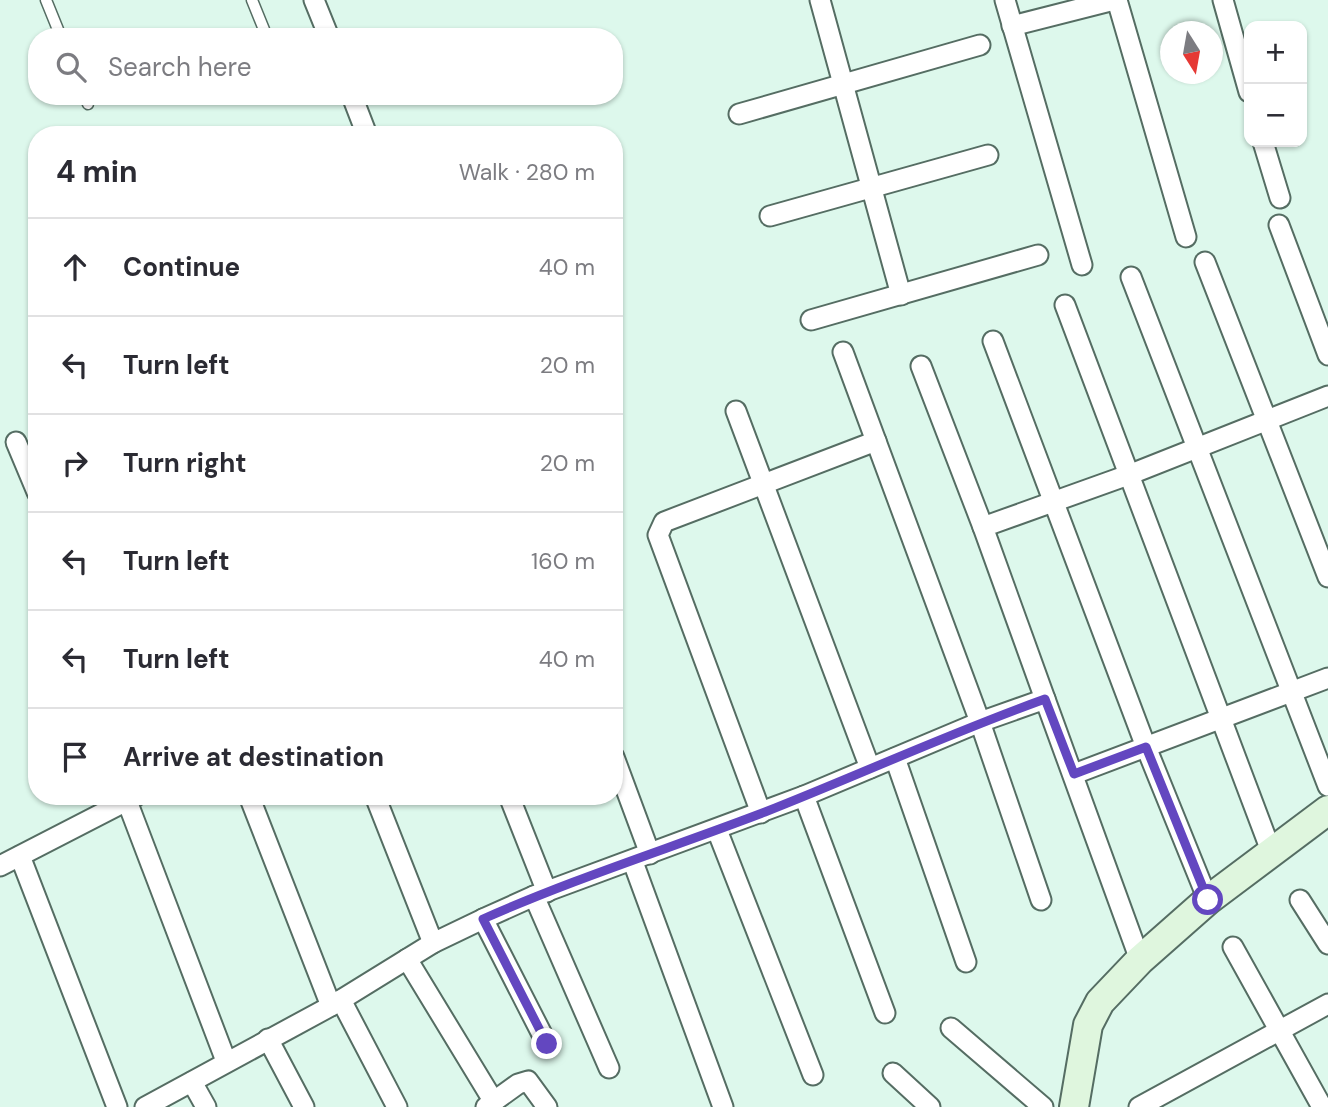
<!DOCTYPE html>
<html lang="en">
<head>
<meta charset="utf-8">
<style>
	body { margin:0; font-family:"DM Sans",sans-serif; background:#f7f7f7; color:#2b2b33 }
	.controls { position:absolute; right:21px; top:21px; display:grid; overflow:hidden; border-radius:14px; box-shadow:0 2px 5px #0004 }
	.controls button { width:63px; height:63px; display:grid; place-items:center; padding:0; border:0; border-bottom:2px solid #e1e1e2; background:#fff; color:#2b2b33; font:35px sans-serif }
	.compass { position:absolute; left:1160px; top:21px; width:63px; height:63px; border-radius:50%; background:#fff; box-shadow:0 2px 5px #0004; rotate:169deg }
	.stop { position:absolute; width:21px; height:21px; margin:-16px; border:5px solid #6347c0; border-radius:50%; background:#fff }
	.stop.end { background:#6347c0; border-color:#fff; box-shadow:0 2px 7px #0008 }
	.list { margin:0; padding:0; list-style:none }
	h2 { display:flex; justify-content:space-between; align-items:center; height:91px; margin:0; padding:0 28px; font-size:30px }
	h2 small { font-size:23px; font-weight:400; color:#7c7c81 }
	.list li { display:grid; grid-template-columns:46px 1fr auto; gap:21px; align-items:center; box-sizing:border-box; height:98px; padding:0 28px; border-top:2px solid #e1e1e2 }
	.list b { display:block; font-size:26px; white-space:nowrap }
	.list em { font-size:23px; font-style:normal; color:#7c7c81 }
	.icon { flex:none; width:38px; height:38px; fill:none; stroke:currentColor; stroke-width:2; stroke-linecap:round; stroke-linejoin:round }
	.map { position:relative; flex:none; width:1328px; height:1107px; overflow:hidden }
	.search { position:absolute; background:#fff; box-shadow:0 2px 5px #0004; left:28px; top:28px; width:595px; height:77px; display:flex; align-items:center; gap:18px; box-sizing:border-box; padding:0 24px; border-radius:28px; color:#7c7c81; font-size:26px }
	.panel { position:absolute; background:#fff; box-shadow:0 2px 5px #0004; left:28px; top:126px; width:595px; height:679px; border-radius:28px }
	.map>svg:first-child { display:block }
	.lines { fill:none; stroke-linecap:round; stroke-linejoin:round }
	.lane-casing { stroke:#556d63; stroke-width:13 }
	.street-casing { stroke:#556d63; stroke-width:23 }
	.secondary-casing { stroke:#556d63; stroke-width:32 }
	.lane { stroke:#fff; stroke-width:10 }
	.street { stroke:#fff; stroke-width:19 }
	.secondary { stroke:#dff6de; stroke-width:28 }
	.route { stroke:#6347c0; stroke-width:9 }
</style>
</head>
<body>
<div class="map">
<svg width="1328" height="1107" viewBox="0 0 1328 1107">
	<rect width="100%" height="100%" fill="#ddf8ec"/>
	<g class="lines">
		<g class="lane-casing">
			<g id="lane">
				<path d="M46 0 61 37"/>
				<path d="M252 0 267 37"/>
				<path d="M85 96 88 104"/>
			</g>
		</g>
		<g class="street-casing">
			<g id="street">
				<path d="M314 0 329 37"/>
				<path d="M820 0 901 295"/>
				<path d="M1005 0 1082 265"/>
				<path d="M1117 0 1186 237"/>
				<path d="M1223 0 1249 92"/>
				<path d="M1012 26 1114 0"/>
				<path d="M352 96 367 135"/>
				<path d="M739 114 980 45"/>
				<path d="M1263 142 1280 198"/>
				<path d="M770 216 988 155"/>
				<path d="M1279 225 1328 355"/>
				<path d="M1205 262 1328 577"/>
				<path d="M1131 277 1328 786"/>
				<path d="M1065 305 1271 851"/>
				<path d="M811 320 1038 255"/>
				<path d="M993 341 1146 747 1208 900"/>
				<path d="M843 352 980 722 1041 900"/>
				<path d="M921 366 983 527"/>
				<path d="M736 411 870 768"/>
				<path d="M16 442 37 492"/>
				<path d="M1045 699 983 527 1131 474 1328 396"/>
				<path d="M614 757 650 854"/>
				<path d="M895 758 966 962"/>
				<path d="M1074 774 1328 678"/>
				<path d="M249 796 331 1006"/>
				<path d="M375 796 433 943"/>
				<path d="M509 796 547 892"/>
				<path d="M804 796 885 1013"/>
				<path d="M127 801 226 1061"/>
				<path d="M761 813 658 535 664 522 876 441"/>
				<path d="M717 830 813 1075"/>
				<path d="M20 856 117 1107"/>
				<path d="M633 862 723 1107"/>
				<path d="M0 866 136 796"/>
				<path d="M534 896 609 1068"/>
				<path d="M1300 900 1328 944"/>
				<path d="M483 919 547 1044"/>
				<path d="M1233 947 1322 1107"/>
				<path d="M407 959 494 1102"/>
				<path d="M341 1000 397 1107"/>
				<path d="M951 1028 1043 1107"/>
				<path d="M268 1039 304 1107"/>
				<path d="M893 1073 930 1107"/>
				<path d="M192 1082 206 1107"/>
				<path d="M145 1107 331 1006 433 943 483 919 534 896 804 796 980 722 1045 699 1140 960"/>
				<path d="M486 1107 518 1084 528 1081 547 1107"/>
				<path d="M1139 1107 1328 1004"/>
			</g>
		</g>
		<g class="secondary-casing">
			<path id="secondary" d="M1074 1107 1088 1025 1100 1002 1140 960 1208 900 1328 810"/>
		</g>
		<use href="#lane" class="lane"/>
		<use href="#street" class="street"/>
		<use href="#secondary" class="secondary"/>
	</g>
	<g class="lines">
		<path class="route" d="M547 1044 483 919C575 878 671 848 765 812 859 775 950 733 1045 699L1074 774 1146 747 1208 900"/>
	</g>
</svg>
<div class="controls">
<button>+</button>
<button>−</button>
</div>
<svg class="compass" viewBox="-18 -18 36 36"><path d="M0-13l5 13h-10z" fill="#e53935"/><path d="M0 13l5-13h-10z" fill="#7c7c81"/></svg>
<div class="stop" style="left:1208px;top:900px"></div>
<div class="stop end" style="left:547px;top:1044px"></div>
<div class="search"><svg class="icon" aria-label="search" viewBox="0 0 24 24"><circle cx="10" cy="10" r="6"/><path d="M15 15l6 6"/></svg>Search here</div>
<section class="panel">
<h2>4 min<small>Walk · 280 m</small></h2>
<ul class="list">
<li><svg class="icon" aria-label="ahead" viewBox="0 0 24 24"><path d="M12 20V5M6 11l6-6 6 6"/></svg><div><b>Continue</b></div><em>40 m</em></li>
<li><svg class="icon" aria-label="left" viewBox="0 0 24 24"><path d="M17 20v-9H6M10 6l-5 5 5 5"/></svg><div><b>Turn left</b></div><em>20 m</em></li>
<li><svg class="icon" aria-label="right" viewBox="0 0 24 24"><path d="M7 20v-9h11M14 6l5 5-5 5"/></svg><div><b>Turn right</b></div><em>20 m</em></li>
<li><svg class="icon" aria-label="left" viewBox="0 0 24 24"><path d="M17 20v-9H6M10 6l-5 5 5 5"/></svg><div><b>Turn left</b></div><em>160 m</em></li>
<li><svg class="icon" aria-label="left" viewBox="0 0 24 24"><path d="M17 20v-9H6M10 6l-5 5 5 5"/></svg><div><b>Turn left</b></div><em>40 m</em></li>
<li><svg class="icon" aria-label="arrive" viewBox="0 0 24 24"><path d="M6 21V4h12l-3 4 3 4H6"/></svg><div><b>Arrive at destination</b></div></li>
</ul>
</section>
</div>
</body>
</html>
